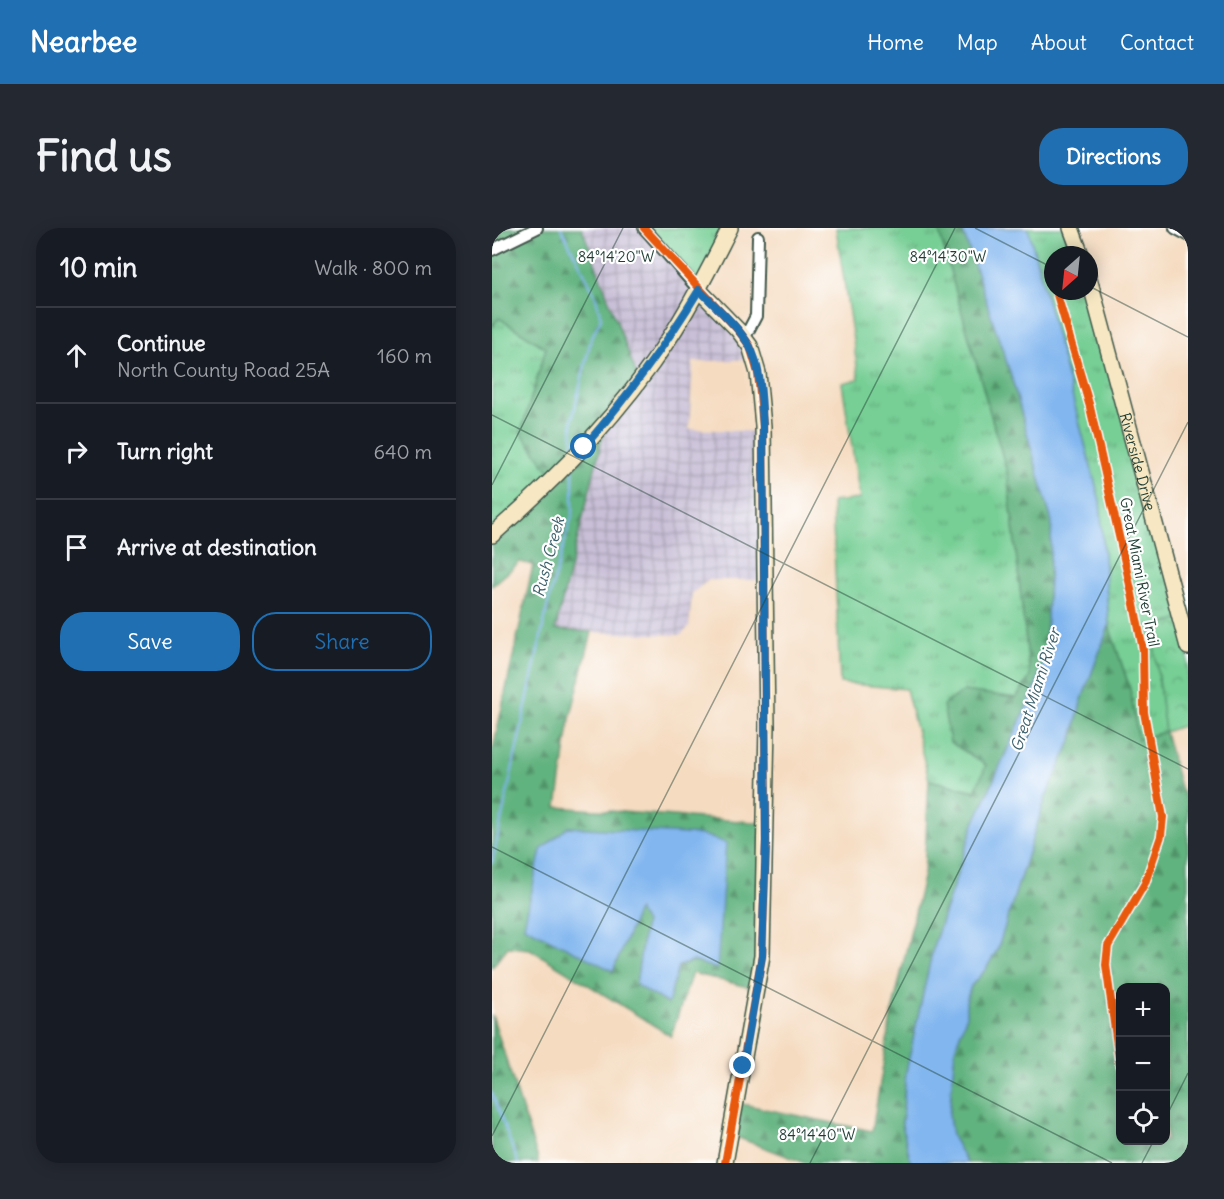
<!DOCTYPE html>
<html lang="en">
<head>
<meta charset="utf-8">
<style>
	body { margin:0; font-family:Delius,sans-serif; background:#242831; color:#f1f3f6 }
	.controls { position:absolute; right:18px; bottom:18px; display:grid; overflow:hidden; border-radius:12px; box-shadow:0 3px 15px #0003 }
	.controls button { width:54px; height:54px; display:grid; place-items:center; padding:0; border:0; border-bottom:2px solid #363941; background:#171b24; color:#f1f3f6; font:30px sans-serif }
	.compass { position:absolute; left:552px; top:18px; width:54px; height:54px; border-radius:50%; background:#171b24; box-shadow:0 3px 15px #0003; rotate:207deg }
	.stop { position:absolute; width:18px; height:18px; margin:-14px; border:4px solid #1f6fb2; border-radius:50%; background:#fff }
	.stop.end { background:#1f6fb2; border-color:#fff; box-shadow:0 2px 6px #0008 }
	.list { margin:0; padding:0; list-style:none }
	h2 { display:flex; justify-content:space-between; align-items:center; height:78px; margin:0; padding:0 24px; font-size:26px }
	h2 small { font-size:20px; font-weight:400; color:#9ea1a6 }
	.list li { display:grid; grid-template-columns:39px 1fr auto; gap:18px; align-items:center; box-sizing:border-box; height:96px; padding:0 24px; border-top:2px solid #363941 }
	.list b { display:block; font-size:22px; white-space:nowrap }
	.list p { margin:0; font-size:20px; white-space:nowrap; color:#9ea1a6 }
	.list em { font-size:20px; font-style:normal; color:#9ea1a6 }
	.actions { display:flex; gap:12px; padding:18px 24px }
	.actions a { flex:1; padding:14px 0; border:2px solid #1f6fb2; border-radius:24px; text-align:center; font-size:21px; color:#1f6fb2 }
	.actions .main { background:#1f6fb2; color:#fff }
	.icon { flex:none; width:33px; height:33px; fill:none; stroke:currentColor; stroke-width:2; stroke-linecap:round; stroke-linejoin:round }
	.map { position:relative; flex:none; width:696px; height:935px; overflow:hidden; border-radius:24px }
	header { display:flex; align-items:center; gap:36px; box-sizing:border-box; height:84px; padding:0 30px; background:#1f6fb2; color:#fff }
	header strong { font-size:28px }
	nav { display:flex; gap:33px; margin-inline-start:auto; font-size:21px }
	.intro { display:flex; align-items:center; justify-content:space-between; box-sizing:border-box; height:144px; padding:0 36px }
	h1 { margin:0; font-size:42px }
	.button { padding:15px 27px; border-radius:24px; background:#1f6fb2; color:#fff; font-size:21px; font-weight:700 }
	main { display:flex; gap:36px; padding:0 36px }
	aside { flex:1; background:#171b24; border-radius:24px; box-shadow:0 3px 15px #0003 }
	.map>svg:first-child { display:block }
	.industrial { fill:url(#industrial-grid) }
	.grass { fill:url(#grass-tufts); stroke:#4b8664; stroke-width:1.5 }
	.forest { fill:url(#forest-firs); stroke:#407859; stroke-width:1.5; fill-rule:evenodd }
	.park { fill:url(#park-crowns); stroke:#4b8664; stroke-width:1.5 }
	.water { fill:#81b6ef; stroke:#507a92; stroke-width:1.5 }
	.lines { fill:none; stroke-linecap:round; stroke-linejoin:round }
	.stream { stroke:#81b6ef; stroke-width:2 }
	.street-casing { stroke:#3f5549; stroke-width:14 }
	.secondary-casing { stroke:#3f5549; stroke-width:18 }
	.street { stroke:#fff; stroke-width:10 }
	.secondary { stroke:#f7e8c3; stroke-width:15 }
	.cycleway-casing { stroke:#fff; stroke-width:11 }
	.cycleway { stroke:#e8590c; stroke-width:8 }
	.route { stroke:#1f6fb2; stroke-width:8 }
	.ticks { fill:none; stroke:#1f3d34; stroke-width:1.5; stroke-opacity:0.45 }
	.labels { text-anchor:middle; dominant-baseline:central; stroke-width:4.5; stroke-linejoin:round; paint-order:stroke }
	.street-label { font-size:15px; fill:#1f3d34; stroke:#fff }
	.water-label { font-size:16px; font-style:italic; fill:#3c616c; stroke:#fff }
	.ticks-label { font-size:15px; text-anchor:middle; fill:#1f3d34; stroke:#fff; stroke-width:4.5; stroke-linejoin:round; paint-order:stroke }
</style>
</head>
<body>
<header>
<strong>Nearbee</strong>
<nav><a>Home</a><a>Map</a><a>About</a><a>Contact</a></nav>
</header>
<div class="intro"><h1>Find us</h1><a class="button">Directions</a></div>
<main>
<aside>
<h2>10 min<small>Walk · 800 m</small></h2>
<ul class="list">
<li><svg class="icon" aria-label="ahead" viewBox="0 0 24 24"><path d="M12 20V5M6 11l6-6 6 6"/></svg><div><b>Continue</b><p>North County Road 25A</p></div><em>160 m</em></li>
<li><svg class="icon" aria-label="right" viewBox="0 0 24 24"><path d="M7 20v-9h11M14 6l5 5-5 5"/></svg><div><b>Turn right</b></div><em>640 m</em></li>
<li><svg class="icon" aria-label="arrive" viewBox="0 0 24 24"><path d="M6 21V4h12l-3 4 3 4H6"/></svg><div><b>Arrive at destination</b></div></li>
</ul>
<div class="actions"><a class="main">Save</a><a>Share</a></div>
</aside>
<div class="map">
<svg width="696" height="935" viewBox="0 0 696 935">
	<defs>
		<pattern id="industrial-grid" width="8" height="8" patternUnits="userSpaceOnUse" patternTransform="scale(1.5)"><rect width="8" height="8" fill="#c9bfd7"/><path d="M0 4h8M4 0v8" fill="none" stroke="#a39caf"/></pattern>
		<pattern id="grass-tufts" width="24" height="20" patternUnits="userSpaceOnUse" patternTransform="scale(1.5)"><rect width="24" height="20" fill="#77cf95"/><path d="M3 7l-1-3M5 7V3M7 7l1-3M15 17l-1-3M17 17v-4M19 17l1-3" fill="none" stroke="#61a97a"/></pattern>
		<pattern id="forest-firs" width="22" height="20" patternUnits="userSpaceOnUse" patternTransform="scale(1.5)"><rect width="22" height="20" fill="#61b27e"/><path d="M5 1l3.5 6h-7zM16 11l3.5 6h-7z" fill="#4f9268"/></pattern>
		<pattern id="park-crowns" width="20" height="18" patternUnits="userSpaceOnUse" patternTransform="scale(1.5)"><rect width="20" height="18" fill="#77cf95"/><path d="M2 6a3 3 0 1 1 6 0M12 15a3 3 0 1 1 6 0" fill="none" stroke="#61a97a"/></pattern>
	</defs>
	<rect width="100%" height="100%" fill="#fff"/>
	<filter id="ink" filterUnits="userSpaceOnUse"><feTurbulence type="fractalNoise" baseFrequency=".0167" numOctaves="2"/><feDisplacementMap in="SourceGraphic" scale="12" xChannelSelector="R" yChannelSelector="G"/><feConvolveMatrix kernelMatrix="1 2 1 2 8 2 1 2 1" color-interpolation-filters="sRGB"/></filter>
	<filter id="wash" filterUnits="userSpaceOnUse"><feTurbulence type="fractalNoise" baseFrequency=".008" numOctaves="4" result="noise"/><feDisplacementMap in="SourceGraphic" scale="24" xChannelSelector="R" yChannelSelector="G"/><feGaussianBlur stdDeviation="1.35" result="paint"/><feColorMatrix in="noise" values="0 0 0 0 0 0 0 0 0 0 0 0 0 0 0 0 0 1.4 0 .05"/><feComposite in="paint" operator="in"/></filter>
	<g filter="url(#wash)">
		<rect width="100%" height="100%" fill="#f5dcc1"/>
		<path class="industrial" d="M90 0H152L262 131 201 134 197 201 271 204 273 352H217L200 365 197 399 189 407 63 403 115 192 147 153Z"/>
		<g class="grass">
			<path d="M152 0H238L207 62Z"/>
			<path d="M344 0H446L515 244 538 449 524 470 472 463 458 514 495 537 483 563 437 552 414 461 348 455 340 274 368 271 350 155 367 151Z"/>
			<path d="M535 0H579L589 27H561V63H597L689 391 660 400 673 504 646 511 638 461 617 398 608 273Z"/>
			<path d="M7 90 54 120 29 204 62 250 0 307V99Z"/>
		</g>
		<g class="forest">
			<path d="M0 0H90L147 153 115 192 63 402 100 404 78 491 65 579 274 595 264 761 200 745 179 808 38 721 16 719 0 739V525L41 337 28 334 0 358V307L62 250 29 204 54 120 7 90 0 99ZM146 681 224 740 202 733 144 757 153 695Z"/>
			<path d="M446 0H470L518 144 560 294 553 429 543 460 482 596 442 716 414 844 410 897 419 935H313L239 907 245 875 380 903 399 789 432 645 437 552 483 563 494 537 458 514 451 477 472 463 524 470 538 449 515 244Z"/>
			<path d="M617 398 638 461 646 511 673 504 688 559 696 575V935H475L460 908 457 888 463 821 474 789V773L479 758 494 741 506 720 554 568 580 511 589 474ZM628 760H674V912H628Z"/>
			<path d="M0 787 46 931V935H0Z"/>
		</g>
		<path class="park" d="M689 391 696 419V496L673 504 660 400Z"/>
		<g class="water">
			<path d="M470 0H535L537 3 608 273 617 398 589 474 580 511 554 568 506 720 494 741 479 758 474 773V789L463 821 457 888 460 908 475 935H419L410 897 414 844 442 716 482 596 543 460 553 429 560 294 518 144Z"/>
			<path d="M76 599 211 607 234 615 225 741 202 733 186 738 176 776 144 757 153 695 146 682 121 743 32 698 49 622Z"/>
		</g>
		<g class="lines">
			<g class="stream">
				<path d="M69 0 103 66 109 90 99 111 80 192 81 221"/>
				<path d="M0 635 57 371 81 284V239"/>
				<path d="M0 865 26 935"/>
			</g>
		</g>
	</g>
	<g filter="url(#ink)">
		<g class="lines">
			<g class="street-casing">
				<g id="street">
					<path d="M152 0 207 62"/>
					<path d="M683 0 696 7"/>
					<path d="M0 22 45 0"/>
					<path d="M252 111 264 88 266 9"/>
				</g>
			</g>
			<g class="secondary-casing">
				<g id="secondary">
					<path d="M579 0 589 27"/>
					<path id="s1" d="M597 50 696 419"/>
					<path d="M207 62 246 102 258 118 266 145 271 198 275 498 270 728 233 935"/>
					<path d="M0 307C67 248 130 184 178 109 201 74 219 37 238 0"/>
				</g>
			</g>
			<use href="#street" class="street"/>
			<use href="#secondary" class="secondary"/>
			<g class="cycleway-casing">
				<g id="cycleway">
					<path d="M152 0 246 102 258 118 266 145 271 198 274 613 270 728 233 935"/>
					<path d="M564 63 598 179 640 366 651 422 652 484 671 589 669 608 653 655 616 718 614 737 628 838"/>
				</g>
			</g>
			<use href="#cycleway" class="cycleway"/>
		</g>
	</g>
	<g class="lines" filter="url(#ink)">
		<path class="route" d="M92 219C135 169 173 118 207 62 224 79 244 96 257 117 270 140 269 172 271 198L274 613 270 728 251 838"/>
	</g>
	<path class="ticks" d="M483 0 561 40M597 58 696 109M0 187 696 541M0 257 131 0M0 619 620 935M674 889 696 845M0 908 463 0M318 935 696 194M650 935 662 912"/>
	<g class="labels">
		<g class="street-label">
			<text stroke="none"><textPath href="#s1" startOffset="190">Riverside Drive</textPath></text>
			<text transform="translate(648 344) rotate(79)">Great Miami River Trail</text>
		</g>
		<g class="water-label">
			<text transform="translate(56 329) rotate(-75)">Rush Creek</text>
			<text transform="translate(543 462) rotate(-72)">Great Miami River</text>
		</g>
	</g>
	<g class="ticks-label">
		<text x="124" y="34">84°14'20"W</text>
		<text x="456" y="34">84°14'30"W</text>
		<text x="325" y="912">84°14'40"W</text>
	</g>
</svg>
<div class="controls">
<button>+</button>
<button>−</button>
<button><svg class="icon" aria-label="locate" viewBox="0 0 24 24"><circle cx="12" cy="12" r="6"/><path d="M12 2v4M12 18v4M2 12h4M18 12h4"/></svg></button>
</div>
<svg class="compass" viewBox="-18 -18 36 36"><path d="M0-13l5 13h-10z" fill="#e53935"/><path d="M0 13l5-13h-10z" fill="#9ea1a6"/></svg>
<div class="stop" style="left:92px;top:219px"></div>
<div class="stop end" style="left:251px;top:838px"></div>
</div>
</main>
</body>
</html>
